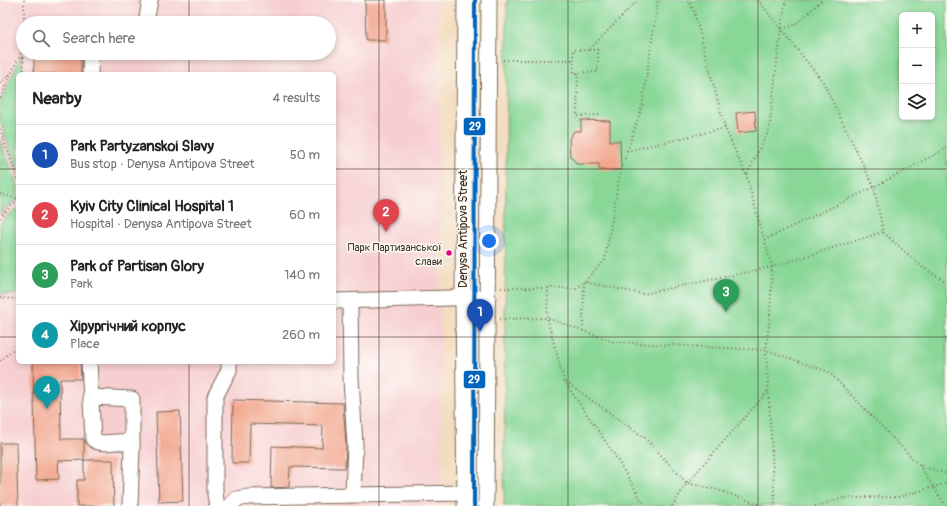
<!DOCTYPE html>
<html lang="en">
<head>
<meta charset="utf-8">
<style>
	body { margin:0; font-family:Pangolin,sans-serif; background:#f2f2f2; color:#222 }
	.controls { position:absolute; right:12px; top:12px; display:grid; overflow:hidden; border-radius:6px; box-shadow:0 2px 6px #0003 }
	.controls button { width:36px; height:36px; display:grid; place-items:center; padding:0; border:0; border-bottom:1px solid #e0e0e0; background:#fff; color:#222; font:20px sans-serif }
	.you { position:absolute; left:489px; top:241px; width:14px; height:14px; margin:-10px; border:3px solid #fff; border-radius:50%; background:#1a73e8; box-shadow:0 0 0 6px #1a73e833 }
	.badge { display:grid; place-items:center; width:26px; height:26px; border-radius:50%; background:#1f6fb2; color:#fff; font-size:13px; font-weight:700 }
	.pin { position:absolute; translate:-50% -33px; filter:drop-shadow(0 1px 2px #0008) }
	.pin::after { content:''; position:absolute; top:21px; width:14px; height:12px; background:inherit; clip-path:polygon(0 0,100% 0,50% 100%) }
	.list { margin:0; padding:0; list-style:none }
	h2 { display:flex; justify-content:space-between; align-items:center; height:52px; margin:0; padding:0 16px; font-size:17px }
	h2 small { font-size:13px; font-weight:400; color:#767676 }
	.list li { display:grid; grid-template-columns:26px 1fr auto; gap:12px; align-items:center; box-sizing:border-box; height:60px; padding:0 16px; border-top:1px solid #e0e0e0 }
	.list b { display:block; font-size:15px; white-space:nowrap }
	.list p { margin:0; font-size:13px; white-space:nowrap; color:#767676 }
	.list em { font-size:13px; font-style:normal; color:#767676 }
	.icon { flex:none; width:22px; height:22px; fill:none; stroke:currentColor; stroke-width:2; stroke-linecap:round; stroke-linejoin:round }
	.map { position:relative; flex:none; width:947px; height:506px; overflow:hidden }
	.search { position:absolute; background:#fff; box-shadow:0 2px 6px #0003; left:16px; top:16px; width:320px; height:44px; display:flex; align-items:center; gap:10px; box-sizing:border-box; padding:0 14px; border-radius:22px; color:#767676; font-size:15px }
	.panel { position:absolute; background:#fff; box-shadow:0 2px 6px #0003; left:16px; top:72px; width:320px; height:292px; border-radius:6px }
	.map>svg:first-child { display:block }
	.built { fill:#f7cfd1; fill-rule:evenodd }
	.green { fill:#88d796; stroke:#62805a; fill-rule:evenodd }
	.building { fill:#f2a68d }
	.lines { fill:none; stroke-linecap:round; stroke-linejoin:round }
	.minor-casing { stroke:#7b6957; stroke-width:17 }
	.path { stroke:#7b6957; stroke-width:2; stroke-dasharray:1 3; stroke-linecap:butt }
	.minor { stroke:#fff; stroke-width:15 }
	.tram-1-casing { stroke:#fdfcf7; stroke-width:7 }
	.tram-1 { stroke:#0065bd; stroke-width:4 }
	.grid { fill:none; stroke:#3b2a1e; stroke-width:1; stroke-opacity:0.55 }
	.bus-dot { fill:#e5007d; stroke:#fdfcf7; stroke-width:1.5 }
	.labels { text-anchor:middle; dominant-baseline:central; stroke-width:3; stroke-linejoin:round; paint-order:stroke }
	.bus-label { font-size:11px; fill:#3b2a1e; stroke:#fdfcf7; text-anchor:end }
	.street-label { font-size:12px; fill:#3b2a1e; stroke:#fdfcf7 }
	.line-badge { stroke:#fdfcf7; stroke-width:1.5 }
	.badge-label { font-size:11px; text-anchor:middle; font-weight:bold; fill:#fff }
</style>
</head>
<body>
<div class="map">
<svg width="947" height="506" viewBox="0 0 947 506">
	<rect width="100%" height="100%" fill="#fdfcf7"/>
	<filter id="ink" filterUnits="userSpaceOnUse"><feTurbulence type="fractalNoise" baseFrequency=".025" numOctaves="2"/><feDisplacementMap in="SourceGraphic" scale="8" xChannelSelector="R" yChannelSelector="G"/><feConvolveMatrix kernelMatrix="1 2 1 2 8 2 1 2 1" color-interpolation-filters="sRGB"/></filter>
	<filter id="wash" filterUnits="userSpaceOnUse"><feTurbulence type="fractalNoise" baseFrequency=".012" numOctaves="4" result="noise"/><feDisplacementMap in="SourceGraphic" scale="16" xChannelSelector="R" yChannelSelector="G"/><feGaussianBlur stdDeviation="0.9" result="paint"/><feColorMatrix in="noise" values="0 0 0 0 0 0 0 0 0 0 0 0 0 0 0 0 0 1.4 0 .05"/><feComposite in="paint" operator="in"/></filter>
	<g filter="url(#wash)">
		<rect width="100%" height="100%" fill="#f3ddc0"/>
		<path class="built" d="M0 0H438L442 506H0ZM23 23H329V53H23ZM18 74H334V362H18Z"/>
		<g class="green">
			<path d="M507 0H947V506H504ZM902 15H932V117H902Z"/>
			<path d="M22 54V74H18V173L0 121V103Z"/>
			<path d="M0 139 18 187V200L8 205 0 215Z"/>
			<path d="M18 209V294H0V224L13 210Z"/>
		</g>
		<g id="blocks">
			<g class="building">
				<path d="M365 0H386V40H366Z"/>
				<rect x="34" y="53" width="47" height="21"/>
				<path d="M755 111 756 131 738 133 736 113Z"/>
				<path d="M581 120 610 121V141H620L621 170H599V164H577L570 156 569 139 574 131H581Z"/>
				<path d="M33 362H80L81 379H60L61 439H84V460L58 461 59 479 36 480Z"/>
				<path d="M233 400 343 403 346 445 345 468 290 467 289 487 271 488 272 446 322 448 323 426 250 424 249 463H232Z"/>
				<path d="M180 411 183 501 159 502 156 412Z"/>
				<path d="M0 443H16L18 506H0Z"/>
				<path d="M84 460H113L114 506H77V480H84Z"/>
			</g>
		</g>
	</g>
	<g filter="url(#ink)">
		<use href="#blocks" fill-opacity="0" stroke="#7b6957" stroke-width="1"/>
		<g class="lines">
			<g class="minor-casing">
				<g id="minor">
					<path d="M146 23 150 0"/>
					<path d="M90 74 91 53"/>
					<path d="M334 301 488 297"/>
					<path d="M350 301 351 378 355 445 353 494"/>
					<path d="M89 362 93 439C104 449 124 435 132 447L130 506"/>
					<path d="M91 397 132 399V447"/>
					<path d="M217 506 215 494V397L229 370V362"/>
					<path d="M230 506 237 499 248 497 465 493"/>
					<path d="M465 506 463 297 465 0"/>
					<path d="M486 506 489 0"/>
				</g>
			</g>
			<g class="path">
				<path d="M24 0V23"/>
				<path d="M688 0 694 11 725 128 746 175 772 267 770 316 766 350 775 506"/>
				<path d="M758 0 823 82 874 187 883 232 922 267 947 282"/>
				<path d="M781 28 786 0"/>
				<path d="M589 50H598V72L574 73 573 50H589L638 0"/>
				<path d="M23 53 24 74"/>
				<path d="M503 60H573"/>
				<path d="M578 73 577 116 600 115"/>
				<path d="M0 83 11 73"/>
				<path d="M0 98 23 48"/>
				<path d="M725 128 627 151 619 179 605 260 584 282 576 288H548L547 318 614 342 766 350 829 372 919 465 947 474"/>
				<path d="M0 129 18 181"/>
				<path d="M627 151 642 107 658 0"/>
				<path d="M747 174 769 130 781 29 795 25 822 0"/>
				<path d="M0 194 18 199"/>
				<path d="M0 218 9 207 18 202"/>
				<path d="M764 240 874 187 947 148"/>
				<path d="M501 288H548"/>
				<path d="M0 298 18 299"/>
				<path d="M500 319 547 318 564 381 612 451 645 506"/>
				<path d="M583 331 584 282 643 294 772 267 883 232"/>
				<path d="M0 361 18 345"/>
				<path d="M566 382 645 438 687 483 718 490 764 506"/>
				<path d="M919 465 946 506"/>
				<path d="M672 506 687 483 768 391"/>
				<path d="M815 506 844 498 899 497 947 483"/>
			</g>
			<use href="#minor" class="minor"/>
			<g class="tram-1-casing">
				<path id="tram-1" d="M474 506 475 0"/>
			</g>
			<use href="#tram-1" class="tram-1"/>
		</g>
	</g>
	<path class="grid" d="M189 0V23M379 0V506M568 0V506M758 0V506M189 53V74M0 169H18M334 169H947M0 337H18M334 337H947M189 362V506"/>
	<circle class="bus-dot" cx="449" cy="253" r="3.5"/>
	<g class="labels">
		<g class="bus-label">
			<text x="442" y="247">Парк Партизанської<tspan x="442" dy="14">слави</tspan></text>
		</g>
		<g class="street-label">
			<text transform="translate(463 229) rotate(-90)">Denysa Antipova Street</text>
		</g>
	</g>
	<g class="line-badge">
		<rect x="463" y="117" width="23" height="19" rx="4" fill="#0065bd"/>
		<rect x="463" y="370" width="23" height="19" rx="4" fill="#0065bd"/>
	</g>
	<g class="badge-label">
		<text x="475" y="130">29</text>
		<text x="474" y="383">29</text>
	</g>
</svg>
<div class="controls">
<button>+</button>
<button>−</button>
<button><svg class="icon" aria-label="layers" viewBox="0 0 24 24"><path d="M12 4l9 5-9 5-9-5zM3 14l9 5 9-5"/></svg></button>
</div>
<div class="you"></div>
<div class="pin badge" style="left:480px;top:332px;background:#1a4fb4">1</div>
<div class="pin badge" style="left:386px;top:232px;background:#e0444e">2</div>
<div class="pin badge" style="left:726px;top:312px;background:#2e9e5b">3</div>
<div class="pin badge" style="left:47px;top:409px;background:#0f9aa8">4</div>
<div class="search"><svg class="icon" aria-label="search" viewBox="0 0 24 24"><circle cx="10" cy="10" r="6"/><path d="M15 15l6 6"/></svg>Search here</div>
<section class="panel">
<h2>Nearby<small>4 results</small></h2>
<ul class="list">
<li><span class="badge" style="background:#1a4fb4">1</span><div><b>Park Partyzanskoi Slavy</b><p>Bus stop · Denysa Antipova Street</p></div><em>50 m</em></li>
<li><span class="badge" style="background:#e0444e">2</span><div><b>Kyiv City Clinical Hospital 1</b><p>Hospital · Denysa Antipova Street</p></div><em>60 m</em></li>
<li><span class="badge" style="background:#2e9e5b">3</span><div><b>Park of Partisan Glory</b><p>Park</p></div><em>140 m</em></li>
<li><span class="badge" style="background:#0f9aa8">4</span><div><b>Хірургічний корпус</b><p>Place</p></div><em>260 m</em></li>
</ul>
</section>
</div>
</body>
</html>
